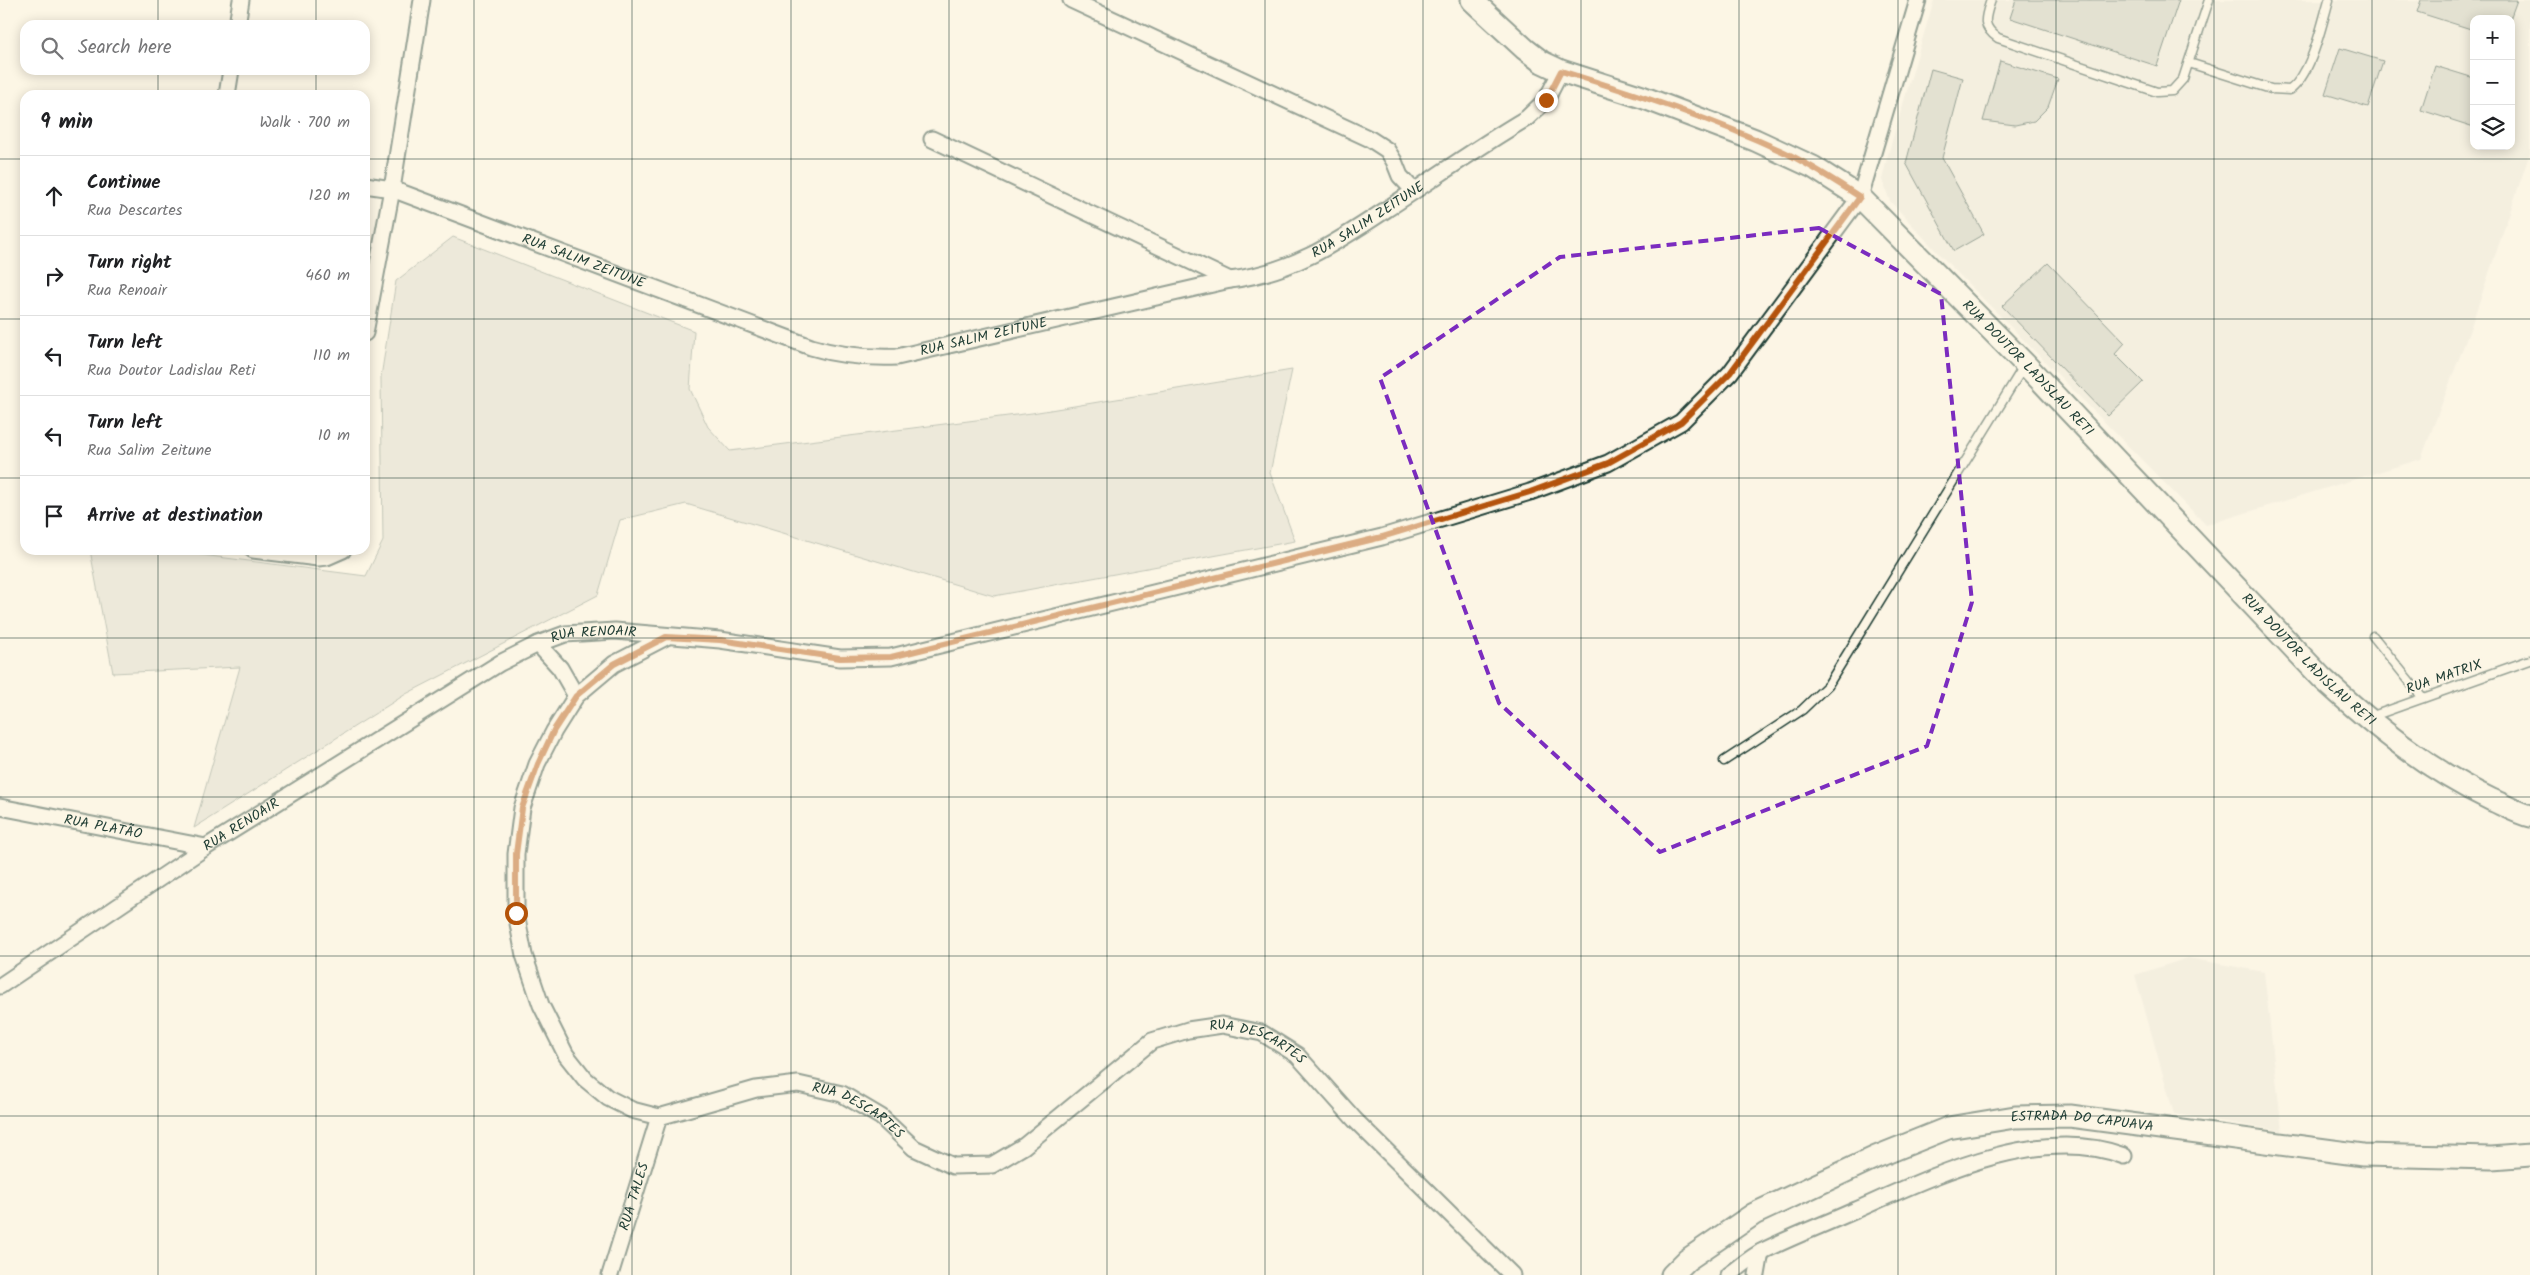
<!DOCTYPE html>
<html lang="en">
<head>
<meta charset="utf-8">
<style>
	body { margin:0; font-family:Kalam,sans-serif; background:#f2f2f2; color:#202124 }
	.controls { position:absolute; right:15px; top:15px; display:grid; overflow:hidden; border-radius:10px; box-shadow:0 2px 12px #0003 }
	.controls button { width:45px; height:45px; display:grid; place-items:center; padding:0; border:0; border-bottom:1px solid #e0e0e0; background:#fff; color:#202124; font:25px sans-serif }
	.stop { position:absolute; width:15px; height:15px; margin:-11px; border:4px solid #b45309; border-radius:50%; background:#fff }
	.stop.end { background:#b45309; border-color:#fff; box-shadow:0 1px 5px #0008 }
	.list { margin:0; padding:0; list-style:none }
	h2 { display:flex; justify-content:space-between; align-items:center; height:65px; margin:0; padding:0 20px; font-size:21px }
	h2 small { font-size:16px; font-weight:400; color:#757577 }
	.list li { display:grid; grid-template-columns:32px 1fr auto; gap:15px; align-items:center; box-sizing:border-box; height:80px; padding:0 20px; border-top:1px solid #e0e0e0 }
	.list b { display:block; font-size:19px; white-space:nowrap }
	.list p { margin:0; font-size:16px; white-space:nowrap; color:#757577 }
	.list em { font-size:16px; font-style:normal; color:#757577 }
	.icon { flex:none; width:28px; height:28px; fill:none; stroke:currentColor; stroke-width:2; stroke-linecap:round; stroke-linejoin:round }
	.map { position:relative; flex:none; width:2530px; height:1275px; overflow:hidden }
	.search { position:absolute; background:#fff; box-shadow:0 2px 12px #0003; left:20px; top:20px; width:350px; height:55px; display:flex; align-items:center; gap:12px; box-sizing:border-box; padding:0 18px; border-radius:15px; color:#757577; font-size:19px }
	.panel { position:absolute; background:#fff; box-shadow:0 2px 12px #0003; left:20px; top:90px; width:350px; height:465px; border-radius:15px }
	.map>svg:first-child { display:block }
	.built { fill:#ece7d8; fill-rule:evenodd }
	.green { fill:#dcdacc; stroke:#7e8c80 }
	.building { fill:#c5c7b9; stroke:#1f3d34 }
	.lines { fill:none; stroke-linecap:round; stroke-linejoin:round }
	.lane-casing { stroke:#1f3d34; stroke-width:11 }
	.street-casing { stroke:#1f3d34; stroke-width:19 }
	.secondary-casing { stroke:#1f3d34; stroke-width:25 }
	.lane { stroke:#fcf5e5; stroke-width:8 }
	.street { stroke:#fcf5e5; stroke-width:15 }
	.secondary { stroke:#fcf5e5; stroke-width:21 }
	.route { stroke:#b45309; stroke-width:6 }
	.marked { fill:none; stroke:#7b2cbf; stroke-width:4; stroke-dasharray:10 6; stroke-linejoin:round }
	.grid { fill:none; stroke:#1f3d34; stroke-width:1; stroke-opacity:0.55 }
	.labels { text-anchor:middle; dominant-baseline:central; stroke-width:4; stroke-linejoin:round; paint-order:stroke }
	.street-label { font-size:14px; fill:#1f3d34; stroke:#fcf5e5 }
</style>
</head>
<body>
<div class="map">
<svg width="2530" height="1275" viewBox="0 0 2530 1275">
	<rect width="100%" height="100%" fill="#fcf5e5"/>
	<filter id="ink" filterUnits="userSpaceOnUse"><feTurbulence type="fractalNoise" baseFrequency=".02" numOctaves="2"/><feDisplacementMap in="SourceGraphic" scale="10" xChannelSelector="R" yChannelSelector="G"/><feConvolveMatrix kernelMatrix="1 2 1 2 8 2 1 2 1" color-interpolation-filters="sRGB"/></filter>
	<g filter="url(#ink)">
		<g class="built">
			<path d="M1934 0H2530V153L2469 332 2421 459 2206 525 1939 254 1890 201 1882 180 1887 158ZM2474 19H2511V146H2474Z"/>
			<path d="M2188 958 2264 972 2282 1131 2174 1114 2135 975Z"/>
		</g>
		<path class="green" d="M453 237 694 331 690 389 708 427 730 451 1032 413 1292 370 1270 473 1295 541 994 596 686 504 620 520 598 595 406 694 194 828 240 667 113 673 90 550H163L366 576 383 541 381 377 396 281Z"/>
		<g class="building">
			<path d="M2016 0H2179L2157 66 2010 18Z"/>
			<path d="M2421 0H2517L2510 19H2474V30L2417 12Z"/>
			<path d="M2340 48 2383 61 2368 107 2325 94Z"/>
			<path d="M2000 61 2058 79 2048 107 2034 121 2015 125 1983 121Z"/>
			<path d="M2435 66 2474 78V127L2421 110Z"/>
			<path d="M1931 69 1963 78 1942 158 1984 234 1954 251 1906 163Z"/>
			<path d="M2048 263 2125 343 2115 354 2143 382 2108 416 2002 306Z"/>
		</g>
		<g class="lines">
			<g class="lane-casing">
				<g id="lane">
					<path d="M1991 0C1985 18 1981 26 1998 38L2157 92 2172 91 2183 79 2209 0"/>
					<path d="M2189 63 2271 89 2290 90C2312 73 2321 27 2329 0"/>
					<path d="M2373 636 2423 698"/>
					<path d="M2370 717 2530 660"/>
					<path d="M1724 761 1802 710 1828 685 2024 366"/>
				</g>
			</g>
			<g class="street-casing">
				<g id="street">
					<path d="M1071 0 1370 139 1387 150 1394 161 1400 176 1414 191"/>
					<path d="M237 25 241 0"/>
					<path d="M227 95 231 70"/>
					<path d="M932 139 1230 280"/>
					<path id="s1" d="M365 185 392 189 811 347C840 356 867 358 897 357L1230 280C1293 272 1334 244 1387 209 1433 179 1479 146 1527 118L1546 100 1561 71"/>
					<path d="M365 333 392 189 422 0"/>
					<path d="M253 550 318 558 327 557 343 550"/>
					<path id="s2" d="M666 637 614 664 576 696 554 731 537 764 522 808 516 854V913L524 955 541 1005 566 1055 585 1079 608 1098 632 1110 659 1117 756 1089 798 1084 842 1094 881 1117 914 1148 953 1166 992 1165 1024 1146 1152 1041 1188 1030 1222 1025 1262 1033 1297 1055 1355 1120 1512 1275"/>
					<path d="M538 644 560 668 576 696"/>
					<path id="s3" d="M0 807 206 847"/>
					<path id="s4" d="M0 986 206 847 500 663 538 644 565 634 615 631 720 640 840 658 891 657 1382 537 1530 492 1608 463 1681 422 1730 373 1860 197 1918 0"/>
					<path id="s5" d="M610 1275 659 1117"/>
					<path d="M1729 1275C1740 1267 1751 1257 1763 1251 1793 1236 1825 1224 1856 1210 1933 1176 2039 1124 2124 1156"/>
					<path d="M1757 1275 1761 1252"/>
				</g>
			</g>
			<g class="secondary-casing">
				<g id="secondary">
					<path id="s6" d="M1472 0 1525 49 1542 62 1561 71 1642 97 1755 140 1813 167 1860 197 2025 364 2322 678C2374 726 2427 769 2492 800 2504 805 2517 813 2530 816"/>
					<path id="s7" d="M1672 1275 1687 1260 1754 1214 1876 1157 1948 1128 2015 1117 2070 1116 2363 1155 2492 1158 2530 1155"/>
				</g>
			</g>
			<use href="#lane" class="lane"/>
			<use href="#street" class="street"/>
			<use href="#secondary" class="secondary"/>
		</g>
	</g>
	<g class="lines" filter="url(#ink)">
		<path class="route" d="M516 913V854L522 808 538 764 554 730 576 696 614 664 666 637 720 640 840 658 891 657 1382 537 1530 492 1608 463 1681 422 1730 373 1860 197C1835 181 1811 165 1784 152 1713 119 1636 94 1561 71L1546 100"/>
	</g>
	<path d="M0 0H2530V1275H0ZM1819 228 1941 294 1972 602 1927 746 1660 852 1499 703 1380 378 1560 257Z" fill="#fcf5e5" fill-opacity=".55" fill-rule="evenodd"/>
	<path class="marked" d="M1819 228 1941 294 1972 602 1927 746 1660 852 1499 703 1380 378 1560 257Z"/>
	<path class="grid" d="M158 0V25M316 0V25M474 0V1275M632 0V1275M791 0V1275M949 0V1275M1107 0V1275M1265 0V1275M1423 0V1275M1581 0V1275M1739 0V1275M1898 0V1275M2056 0V1275M2214 0V1275M2372 0V1275M158 70V95M316 70V95M0 159H25M365 159H2530M0 319H25M365 319H2530M0 478H25M365 478H2530M158 550V1275M316 550V1275M0 638H2530M0 797H2530M0 956H2530M0 1116H2530"/>
	<g class="labels">
		<g class="street-label">
			<text stroke="none"><textPath href="#s1" startOffset="1056">RUA SALIM ZEITUNE</textPath></text>
			<text stroke="none"><textPath href="#s1" startOffset="232">RUA SALIM ZEITUNE</textPath></text>
			<text stroke="none"><textPath href="#s1" startOffset="651">RUA SALIM ZEITUNE</textPath></text>
			<text stroke="none"><textPath href="#s6" startOffset="680">RUA DOUTOR LADISLAU RETI</textPath></text>
			<text stroke="none"><textPath href="#s4" startOffset="695">RUA RENOAIR</textPath></text>
			<text stroke="none"><textPath href="#s6" startOffset="1085">RUA DOUTOR LADISLAU RETI</textPath></text>
			<text transform="translate(2444 677) rotate(-19)">RUA MATRIX</text>
			<text stroke="none"><textPath href="#s4" startOffset="290">RUA RENOAIR</textPath></text>
			<text stroke="none"><textPath href="#s3" startOffset="105">RUA PLATÃO</textPath></text>
			<text stroke="none"><textPath href="#s2" startOffset="1280">RUA DESCARTES</textPath></text>
			<text stroke="none"><textPath href="#s2" startOffset="815">RUA DESCARTES</textPath></text>
			<text stroke="none"><textPath href="#s7" startOffset="450">ESTRADA DO CAPUAVA</textPath></text>
			<text stroke="none"><textPath href="#s5" startOffset="82">RUA TALES</textPath></text>
		</g>
	</g>
</svg>
<div class="controls">
<button>+</button>
<button>−</button>
<button><svg class="icon" aria-label="layers" viewBox="0 0 24 24"><path d="M12 4l9 5-9 5-9-5zM3 14l9 5 9-5"/></svg></button>
</div>
<div class="stop" style="left:516px;top:913px"></div>
<div class="stop end" style="left:1546px;top:100px"></div>
<div class="search"><svg class="icon" aria-label="search" viewBox="0 0 24 24"><circle cx="10" cy="10" r="6"/><path d="M15 15l6 6"/></svg>Search here</div>
<section class="panel">
<h2>9 min<small>Walk · 700 m</small></h2>
<ul class="list">
<li><svg class="icon" aria-label="ahead" viewBox="0 0 24 24"><path d="M12 20V5M6 11l6-6 6 6"/></svg><div><b>Continue</b><p>Rua Descartes</p></div><em>120 m</em></li>
<li><svg class="icon" aria-label="right" viewBox="0 0 24 24"><path d="M7 20v-9h11M14 6l5 5-5 5"/></svg><div><b>Turn right</b><p>Rua Renoair</p></div><em>460 m</em></li>
<li><svg class="icon" aria-label="left" viewBox="0 0 24 24"><path d="M17 20v-9H6M10 6l-5 5 5 5"/></svg><div><b>Turn left</b><p>Rua Doutor Ladislau Reti</p></div><em>110 m</em></li>
<li><svg class="icon" aria-label="left" viewBox="0 0 24 24"><path d="M17 20v-9H6M10 6l-5 5 5 5"/></svg><div><b>Turn left</b><p>Rua Salim Zeitune</p></div><em>10 m</em></li>
<li><svg class="icon" aria-label="arrive" viewBox="0 0 24 24"><path d="M6 21V4h12l-3 4 3 4H6"/></svg><div><b>Arrive at destination</b></div></li>
</ul>
</section>
</div>
</body>
</html>
